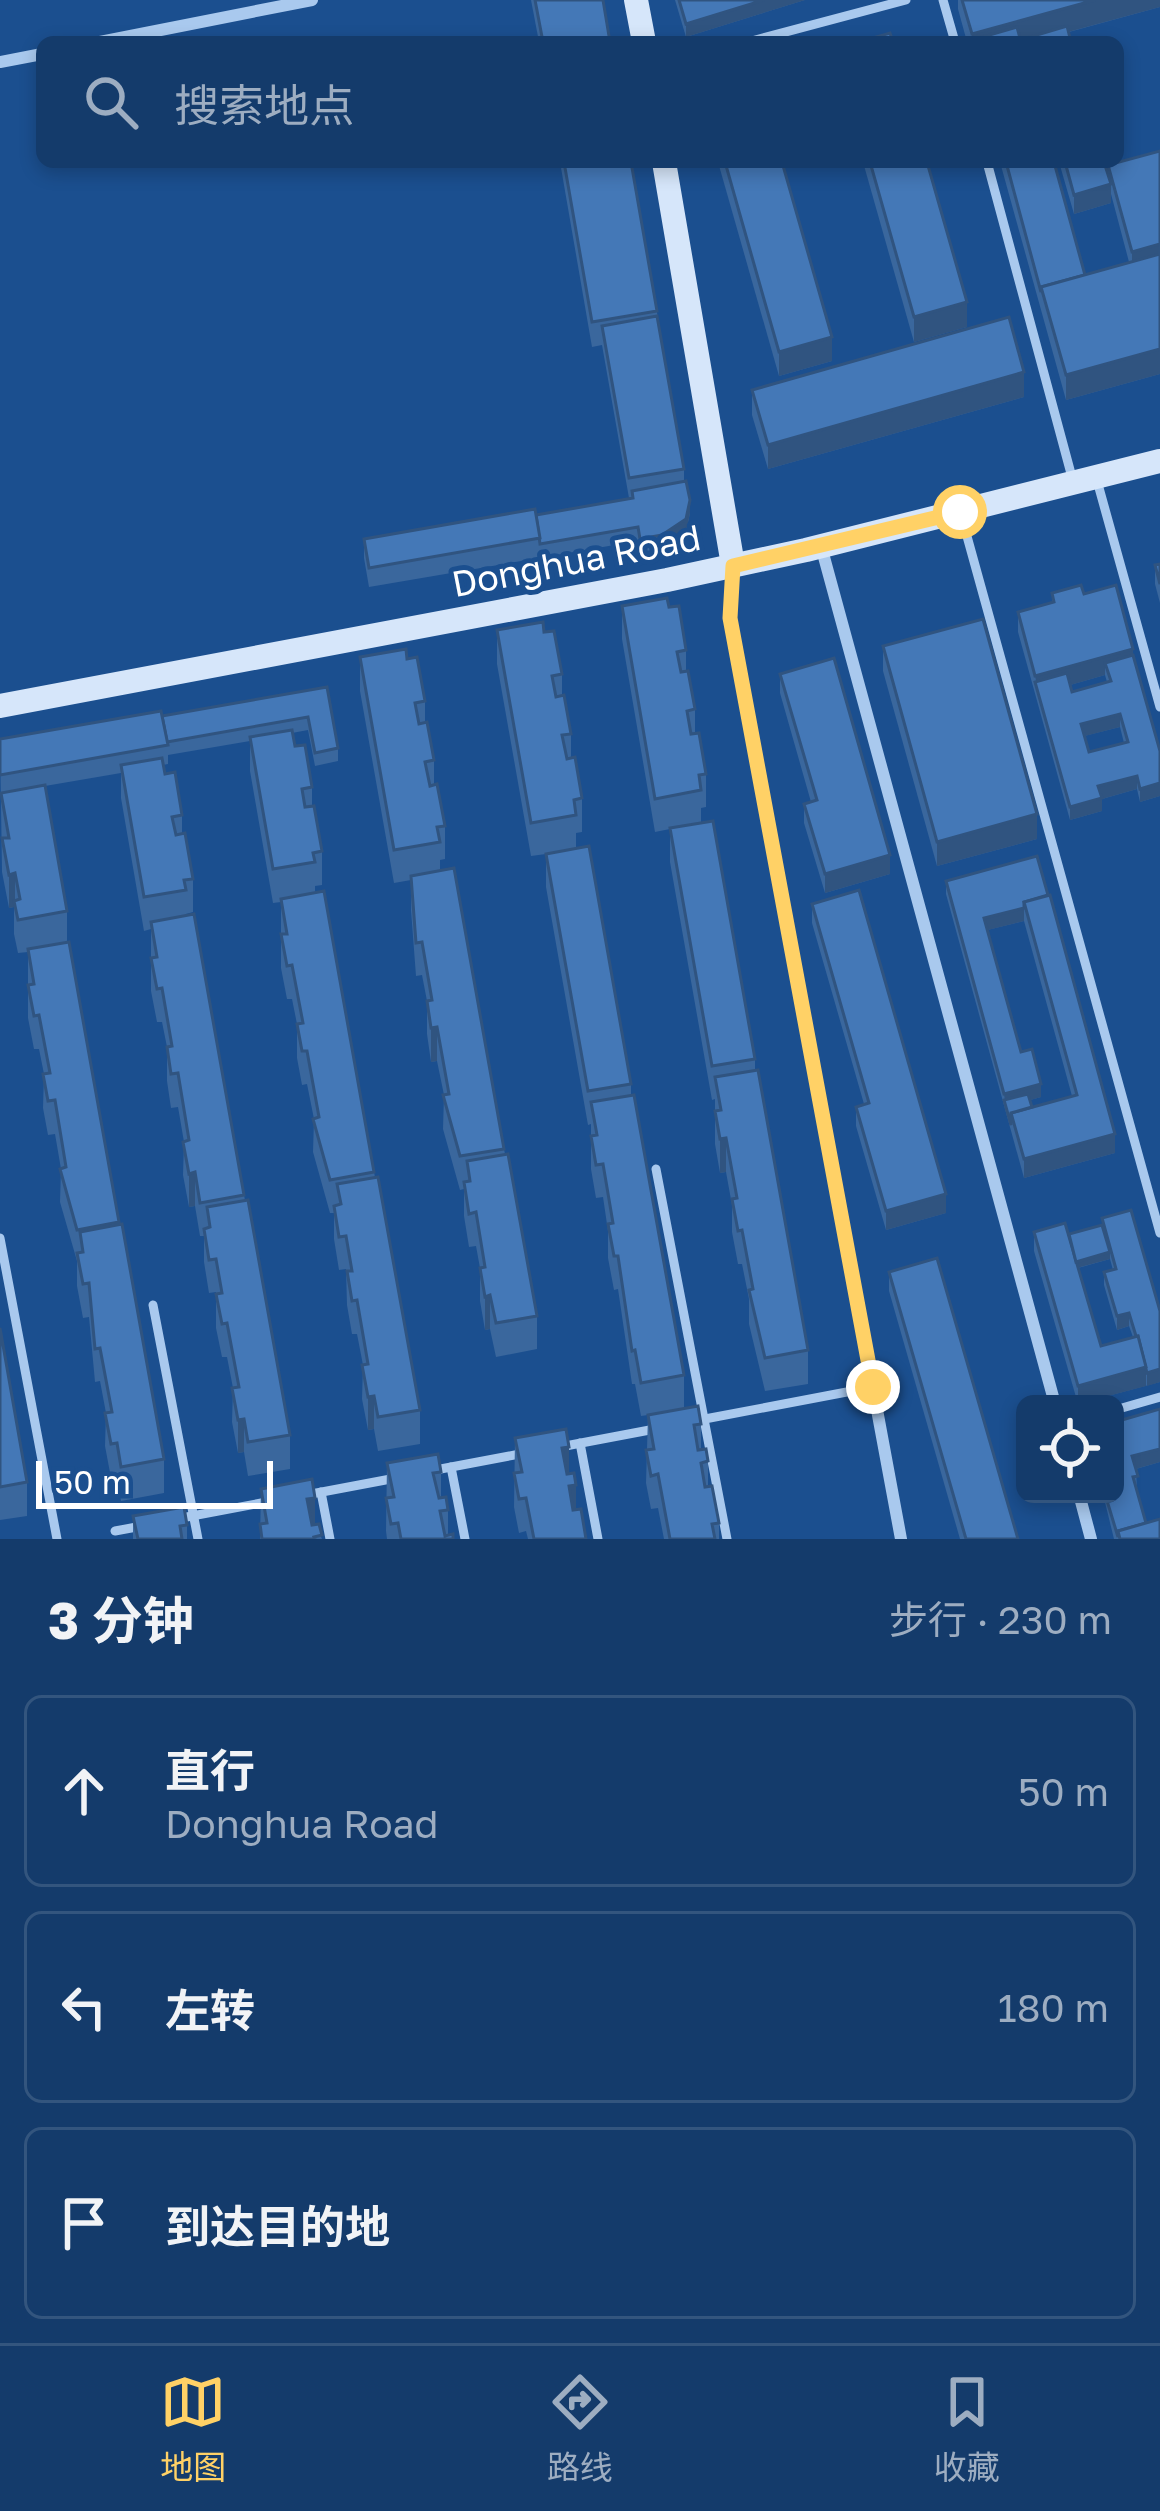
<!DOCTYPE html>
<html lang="zh">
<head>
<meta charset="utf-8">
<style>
	body { margin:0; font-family:"Golos Text","Noto Sans SC",sans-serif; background:#214673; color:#f1f3f6 }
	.controls { position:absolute; right:36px; bottom:36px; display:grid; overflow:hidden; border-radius:18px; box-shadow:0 6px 18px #0003 }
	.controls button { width:108px; height:108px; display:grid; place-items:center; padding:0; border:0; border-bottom:3px solid #33557e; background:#143b6b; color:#f1f3f6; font:60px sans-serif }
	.scale { position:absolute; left:36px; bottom:30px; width:237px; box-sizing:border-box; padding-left:12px; border:6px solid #fff; border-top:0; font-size:33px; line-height:42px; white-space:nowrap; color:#fff; -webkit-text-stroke:9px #1b4f8f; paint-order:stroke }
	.stop { position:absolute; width:36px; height:36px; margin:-27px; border:9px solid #ffd166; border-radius:50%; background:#fff }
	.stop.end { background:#ffd166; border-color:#fff; box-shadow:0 3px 12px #0008 }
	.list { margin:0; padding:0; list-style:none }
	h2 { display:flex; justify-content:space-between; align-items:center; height:156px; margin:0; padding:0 48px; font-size:51px }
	h2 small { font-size:39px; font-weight:400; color:#9dadc1 }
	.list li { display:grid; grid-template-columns:78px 1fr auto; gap:36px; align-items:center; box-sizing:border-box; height:192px; margin:0 24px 24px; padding:0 24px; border:3px solid #33557e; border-radius:18px }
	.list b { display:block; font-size:45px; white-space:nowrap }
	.list p { margin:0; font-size:39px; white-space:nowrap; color:#9dadc1 }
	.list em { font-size:39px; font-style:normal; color:#9dadc1 }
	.icon { flex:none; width:66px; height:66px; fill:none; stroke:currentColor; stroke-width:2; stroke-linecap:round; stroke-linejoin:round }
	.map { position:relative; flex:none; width:1160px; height:1539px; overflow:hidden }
	.search { position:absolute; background:#143b6b; box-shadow:0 6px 18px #0003; left:36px; right:36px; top:36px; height:132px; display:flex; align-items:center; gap:30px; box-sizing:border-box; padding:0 42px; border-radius:18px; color:#9dadc1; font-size:45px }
	.sheet { height:804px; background:#143b6b }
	nav { display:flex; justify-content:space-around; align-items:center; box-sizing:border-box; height:168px; border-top:3px solid #33557e; background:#143b6b; font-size:33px; color:#9dadc1 }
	nav a { display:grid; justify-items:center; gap:6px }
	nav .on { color:#ffd166 }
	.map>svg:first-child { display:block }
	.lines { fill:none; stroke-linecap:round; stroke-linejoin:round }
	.lane { stroke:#a9c9ee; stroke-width:9 }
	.street { stroke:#a9c9ee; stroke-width:12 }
	.secondary { stroke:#d6e6fa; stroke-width:24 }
	.wall { fill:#3a679d; fill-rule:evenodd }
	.shaded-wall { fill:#305480 }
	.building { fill:#4478b7; stroke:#305480; stroke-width:3; fill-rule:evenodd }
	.route { stroke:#ffd166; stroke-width:15 }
	.labels { text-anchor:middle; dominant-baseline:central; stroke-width:10; stroke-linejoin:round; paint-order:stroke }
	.street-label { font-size:36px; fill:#fff; stroke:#1b4f8f }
</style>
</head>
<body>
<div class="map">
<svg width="1160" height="1539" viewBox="0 0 1160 1539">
	<rect width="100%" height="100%" fill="#1b4f8f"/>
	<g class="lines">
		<g class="lane">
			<path d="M943 0 955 42"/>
			<path d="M748 42 906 0"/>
			<path d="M987 162 1073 481"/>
			<path d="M1096 477 1160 707"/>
			<path d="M960 511 1160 1233"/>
			<path d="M656 1169 727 1539"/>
			<path d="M0 1238 57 1539"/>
			<path d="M153 1305 198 1539"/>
			<path d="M1115 1410 1160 1397"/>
			<path d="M689 1422 873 1387"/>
			<path d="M580 1443 598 1539"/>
			<path d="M560 1447 655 1429"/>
			<path d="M451 1467 465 1539"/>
			<path d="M430 1471 525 1453"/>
			<path d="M321 1492 330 1539"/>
			<path d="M306 1495 396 1478"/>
			<path d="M176 1519 272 1501"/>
			<path d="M115 1531 142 1526"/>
		</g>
		<g class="street">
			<path d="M100 42 312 0"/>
			<path d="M0 62 42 54"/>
			<path d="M821 546 1055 1404"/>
			<path d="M733 567 730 618 901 1539"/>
			<path d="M1079 1494 1091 1539"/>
		</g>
		<g class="secondary">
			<path d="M636 0 644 42"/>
			<path d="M664 162 733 565"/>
			<path d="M0 706 667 580 806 550 1160 461"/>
		</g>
	</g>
	<g class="wall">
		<path d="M531 0H603L610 42H539Z"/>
		<path d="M675 0H805L686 37Z"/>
		<path d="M958 0H1160V7L1069 32 1071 42H967L958 9Z"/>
		<path d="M1160 151V374L1066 400 1000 162H1054L1085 275 1129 262 1111 194V203L1074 214 1059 162H1104L1108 174V165Z"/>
		<path d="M560 162H631L684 469V481L690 513 686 532 662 548 640 552 638 541 369 587 364 558V539L536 515 632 498H629L602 345 592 347Z"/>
		<path d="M718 162H782L832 361 779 376Z"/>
		<path d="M863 162H927L967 327 914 342Z"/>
		<path d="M752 390 1024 397 768 469 752 415Z"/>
		<path d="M1160 564V603L1155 584V565Z"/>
		<path d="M1052 593 1084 594 1133 655 1160 751V796L1140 802 1137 789 1102 799V811L1070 820 1018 632V612L1052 603ZM1105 675 1107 682 1072 692 1070 685ZM1120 727 1124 743 1089 752 1084 736Z"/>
		<path d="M622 606 669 607 686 650V671L695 709V733L706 774V807L701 808V823L755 1059V1070L808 1350V1384L765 1391 749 1324V1299L742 1264H738L732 1232V1205L726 1172 720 1173 715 1144V1099L712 1100 670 862V829L655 832 622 639Z"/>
		<path d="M497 630 544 632 562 674V696L571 734V758L582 798V832L576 833V848L631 1084V1095L684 1375V1408L701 1424V1450L708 1461V1487L719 1523V1539H664L658 1508 651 1509 646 1483 648 1415 641 1416 635 1384H632L618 1289 614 1290 608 1258V1231L603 1197 596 1198 591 1169V1124L588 1125 546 887V854L531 856 497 664Z"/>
		<path d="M883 646 1037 839 937 866 883 671Z"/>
		<path d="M360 657 407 659 425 701V723L434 760V785L445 826V859L440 860V871L504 1149 537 1316V1349L496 1357 490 1329 485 1330 480 1301V1268L476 1246 469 1247 464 1216V1189L460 1190 443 1129 444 1095 437 1061 431 1062 427 1034V1001L422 975 416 976 411 910V880L394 883 360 691Z"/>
		<path d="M780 674 890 874 825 893 804 823V804L811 802 780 693Z"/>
		<path d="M327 687 338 748V761L315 766 308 730 292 733 295 746 312 787V806L322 851V885L315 886V893L374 1172 420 1410V1444L378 1451 374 1429 368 1430 362 1399 363 1365 357 1334H352L347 1305 346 1269 339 1270 334 1239V1213H330L313 1152 314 1119 307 1084 302 1085 297 1058V1024L292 999H287L281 968V902L273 903 250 771V741L168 755V764L163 765 165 774 182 815V834L193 879V912L186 914V916L244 1195 290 1435V1469L248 1476 244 1452 238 1453 232 1422 233 1388 227 1357H222L216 1328V1292L209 1293 204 1262V1236H200L195 1206 189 1207 183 1175 184 1142 178 1107 171 1108 167 1081V1047L162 1022H157L151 991V929L144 931 121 798V773L45 786 67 911V942H69L119 1225 164 1459V1493L121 1501 117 1477 111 1478 105 1446 106 1413 100 1381 95 1382 89 1317 83 1318 77 1286V1261L60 1202 61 1169 55 1134 48 1135 43 1108 44 1074 39 1049H34L28 1018V952L18 953 14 934V907L9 908 2 872 0 739 162 716Z"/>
		<path d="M1037 856 1115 1153 1024 1178 946 894V881ZM1024 921 1072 1096 1032 1107 1030 1100 1041 1097 1021 1052 987 930Z"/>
		<path d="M812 904 946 1213 886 1230 856 1126V1107L864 1104 812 923Z"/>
		<path d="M1102 1218 1160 1382 1078 1404 1034 1251V1232L1068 1234 1102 1225ZM1110 1259 1113 1270 1104 1272V1285L1117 1330 1129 1326 1133 1337 1101 1346 1078 1268Z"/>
		<path d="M889 1272 1018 1539H960L889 1291Z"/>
		<path d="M0 1328 27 1482V1516L0 1520Z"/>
		<path d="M1160 1409V1462L1136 1469 1137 1490 1146 1523 1160 1539H1114L1103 1494H1115Z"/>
		<path d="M515 1438 569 1473 576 1510 586 1539H528L526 1531 519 1533 514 1507Z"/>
		<path d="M387 1463 441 1472V1498L448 1510V1535L453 1539H387L386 1531Z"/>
		<path d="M261 1489 315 1524 322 1539H260Z"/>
		<path d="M133 1516 187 1525V1539H133Z"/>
	</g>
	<g class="shaded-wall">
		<path d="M764 0H805L686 37V24Z"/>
		<path d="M1095 0H1160V7L1031 42 1030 37V42H972V34Z"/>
		<path d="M1111 184V203L1074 214V195Z"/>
		<path d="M1160 244V263L1132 271V252Z"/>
		<path d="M967 302V327L914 342V317Z"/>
		<path d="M832 337V361L779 376V352Z"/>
		<path d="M1160 349V374L1066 400V375Z"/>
		<path d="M1024 372V397L768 469V445Z"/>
		<path d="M690 500V513L686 532 662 548V535Z"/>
		<path d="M1133 649V668L1105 663V675L1039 694 1035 676Z"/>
		<path d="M1120 714V727L1081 737V724Z"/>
		<path d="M1137 776V789L1102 799V811L1070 820V807L1098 786Z"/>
		<path d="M1160 783V796L1140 802V789Z"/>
		<path d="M1037 814V839L937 866V842Z"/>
		<path d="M890 855V874L825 893V874Z"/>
		<path d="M15 873V906L14 901V907L9 908V875Z"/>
		<path d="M1024 908V921L984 931V918Z"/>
		<path d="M437 1027V1061L431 1062V1028Z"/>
		<path d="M1041 1084V1097L1006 1107 1004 1094Z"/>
		<path d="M1115 1134V1153L1024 1178V1159Z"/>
		<path d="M726 1138V1172L720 1173V1139Z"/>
		<path d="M195 1172V1206L189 1207V1174Z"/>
		<path d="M946 1194V1213L886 1230V1211Z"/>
		<path d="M1110 1252V1259L1073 1269V1263Z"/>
		<path d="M490 1295V1329L485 1330V1297Z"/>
		<path d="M1129 1313V1326L1117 1330V1316Z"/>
		<path d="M1146 1367V1386L1078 1404V1386Z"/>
		<path d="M1160 1369V1382L1147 1386V1373Z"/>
		<path d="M374 1396V1429L368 1430V1397Z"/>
		<path d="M244 1419V1452L238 1453V1420Z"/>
		<path d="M569 1447V1480L562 1482V1448Z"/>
		<path d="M1160 1449V1462L1132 1470V1456Z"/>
		<path d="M576 1485V1518L569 1486Z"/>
		<path d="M315 1498V1531L307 1533V1499Z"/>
	</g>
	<g class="building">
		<path d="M535 0H603L610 42H543Z"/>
		<path d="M679 0H764L686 24Z"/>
		<path d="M962 0H1095L972 34Z"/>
		<path d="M1067 26 1071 42H1031L1030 37Z"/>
		<path d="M1017 27 1021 42H972V40Z"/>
		<path d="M890 33 893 42H859Z"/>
		<path d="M1160 151V244L1132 252 1108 165Z"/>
		<path d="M564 162H631L657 311 592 322Z"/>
		<path d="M725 162H782L832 337 779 352Z"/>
		<path d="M870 162H927L967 302 914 317Z"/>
		<path d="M1006 162H1054L1085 275 1041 287V292Z"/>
		<path d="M1065 162H1104L1111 184 1074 195Z"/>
		<path d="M1160 254V349L1066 375 1041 287Z"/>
		<path d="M657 316 684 469 629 478 602 326Z"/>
		<path d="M1009 317 1024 372 768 445 752 390Z"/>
		<path d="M686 481 690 500 686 519 662 535 640 539 638 527 540 544 536 515 633 498 632 491Z"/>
		<path d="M535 509 540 538 369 568 364 539Z"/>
		<path d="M1160 564V584L1155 565Z"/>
		<path d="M1081 585 1084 594 1116 585 1133 649 1035 676 1018 612 1054 602 1052 593Z"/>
		<path d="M667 598 669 607 679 606 686 650 677 652 681 672 688 671 695 709 687 711 691 734 699 733 706 774 699 775 701 790 655 799 622 606Z"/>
		<path d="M983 619 1037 814 937 842 883 646Z"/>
		<path d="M543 622 544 632 554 631 562 674 552 676 556 697 564 695 571 734 562 735 567 759 575 757 582 798 574 800 576 815 531 823 497 630Z"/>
		<path d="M406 649 407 659 417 657 425 701 415 703 419 724 427 722 434 760 425 762 430 786 437 784 445 826 437 827 440 842 394 850 360 657Z"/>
		<path d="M1133 655 1160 751V783L1140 789 1137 776 1098 786 1102 798 1070 807 1035 682 1067 673 1072 692 1111 681 1105 663ZM1120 714 1128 742 1089 752 1081 724Z"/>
		<path d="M834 658 890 855 825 874 804 804 817 800 780 674Z"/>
		<path d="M327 687 338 748 315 753 308 717 167 742 162 716Z"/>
		<path d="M161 711 168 745 0 775V739Z"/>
		<path d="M292 730 295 746 305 745 312 787 302 789 305 807 314 806 322 851 313 853 315 862 273 869 250 737Z"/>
		<path d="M162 758 165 774 175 772 182 815 172 817 176 835 185 833 193 879 184 880 186 890 144 897 121 765Z"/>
		<path d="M45 785 67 911 18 920 14 901 20 899 15 873 9 875 2 838H9L1 793Z"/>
		<path d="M713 821 755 1059 712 1066 670 828Z"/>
		<path d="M589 846 631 1084 588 1091 546 854Z"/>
		<path d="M1037 856 1048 895 1024 902V908L984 918 1021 1052 1032 1049 1041 1084 1004 1094 946 881Z"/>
		<path d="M454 868 504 1149 460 1156 443 1095 449 1094 437 1027 431 1028 427 1001 432 1000 422 942 416 943 411 876Z"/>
		<path d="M859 890 946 1194 886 1211 856 1107 869 1103 812 904Z"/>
		<path d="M324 891 374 1172 330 1180 313 1119 319 1117 307 1051H302L297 1024 303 1023 292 965 287 966 281 934H287L281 899Z"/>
		<path d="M1050 895 1115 1134 1024 1159 1011 1113 1077 1095 1024 902Z"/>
		<path d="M194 914 244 1195 200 1203 195 1172 189 1174 183 1142 189 1140 178 1073 171 1074 167 1047 172 1046 162 988 157 989 151 958 157 957 151 922Z"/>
		<path d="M69 942 119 1222 77 1230 60 1169 66 1167 55 1100 48 1101 43 1074 50 1073 39 1015 34 1016 28 985 34 984 28 949Z"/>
		<path d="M758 1070 808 1350 765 1358 749 1290 753 1289 742 1230 738 1231 732 1199 737 1198 726 1138 720 1139 715 1111 721 1110 715 1077Z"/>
		<path d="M1028 1094 1032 1107 1011 1113V1125L1004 1100Z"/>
		<path d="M634 1095 684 1375 641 1383 635 1350 632 1351 618 1256H614L608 1224 613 1223 603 1164 596 1165 591 1136 597 1135 591 1102Z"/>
		<path d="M508 1154 537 1316 496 1323 490 1295 485 1297 480 1268 485 1267 476 1212 469 1214 464 1182 470 1181 467 1161Z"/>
		<path d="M378 1177 420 1410 378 1417 374 1396 368 1397 362 1365 368 1364 357 1300 352 1301 347 1271H352L346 1236 339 1237 334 1206 341 1204 337 1184Z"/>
		<path d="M248 1200 290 1435 248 1442 244 1419 238 1420 232 1388 239 1387 227 1323 222 1324 216 1294 222 1293 216 1259 209 1260 204 1229 210 1227 207 1207Z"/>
		<path d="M1131 1210 1160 1311V1369L1147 1373 1138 1336H1136L1129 1313 1117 1316 1104 1272 1116 1269 1102 1218Z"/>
		<path d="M1065 1223 1101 1346 1138 1336 1146 1367 1078 1386 1034 1232Z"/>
		<path d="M122 1224 164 1459 121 1467 117 1443 111 1444 105 1413 112 1412 100 1348 95 1349 89 1283 83 1284 77 1253 83 1252 80 1232Z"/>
		<path d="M1102 1225 1110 1252 1076 1262 1069 1234Z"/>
		<path d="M937 1258 1018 1539H966L889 1272Z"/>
		<path d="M0 1328 27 1482 0 1487Z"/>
		<path d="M698 1406 701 1424 694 1425 698 1450 706 1449 708 1461 701 1463 705 1487 712 1486 719 1523 712 1524 715 1539H670L658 1474 651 1476 646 1450 654 1449 648 1415Z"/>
		<path d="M1160 1409V1449L1132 1456 1138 1476 1133 1477 1146 1523 1118 1531V1537L1105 1494H1115V1422Z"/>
		<path d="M566 1429 569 1447 562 1448 567 1474 574 1473 576 1485 569 1486 573 1510 581 1509 586 1539H534L526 1498 519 1499 514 1473 522 1472 515 1438Z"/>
		<path d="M438 1454 441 1472 433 1473 439 1498 446 1497 448 1510 440 1511 445 1536 453 1534V1539H401L398 1523 391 1524 386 1498 394 1497 387 1463Z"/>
		<path d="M312 1479 315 1498 307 1499 312 1525 319 1524 322 1535 314 1537 315 1539H262L260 1524 267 1523 261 1489Z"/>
		<path d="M184 1507 187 1525 180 1526 182 1539H138L133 1516Z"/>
		<path d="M1160 1519V1539H1120L1118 1531Z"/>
	</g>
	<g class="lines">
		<path class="route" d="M873 1387 730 618 733 566 960 512"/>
	</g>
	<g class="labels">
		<g class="street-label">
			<text transform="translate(576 560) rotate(-11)">Donghua Road</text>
		</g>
	</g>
</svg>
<div class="controls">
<button><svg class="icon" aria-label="locate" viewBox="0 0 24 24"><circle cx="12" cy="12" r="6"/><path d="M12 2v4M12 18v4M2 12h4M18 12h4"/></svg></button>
</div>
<div class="scale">50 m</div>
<div class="stop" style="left:960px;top:512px"></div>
<div class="stop end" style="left:873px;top:1387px"></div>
<div class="search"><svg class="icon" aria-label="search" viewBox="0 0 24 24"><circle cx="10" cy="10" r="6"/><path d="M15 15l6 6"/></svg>搜索地点</div>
</div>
<section class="sheet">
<h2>3 分钟<small>步行 · 230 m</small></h2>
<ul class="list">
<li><svg class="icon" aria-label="ahead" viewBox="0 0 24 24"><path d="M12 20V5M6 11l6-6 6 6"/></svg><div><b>直行</b><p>Donghua Road</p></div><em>50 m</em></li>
<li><svg class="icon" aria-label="left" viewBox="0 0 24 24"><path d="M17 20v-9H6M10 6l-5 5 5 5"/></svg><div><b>左转</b></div><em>180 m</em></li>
<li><svg class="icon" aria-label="arrive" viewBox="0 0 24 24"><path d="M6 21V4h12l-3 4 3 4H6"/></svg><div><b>到达目的地</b></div></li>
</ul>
</section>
<nav>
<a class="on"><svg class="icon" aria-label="map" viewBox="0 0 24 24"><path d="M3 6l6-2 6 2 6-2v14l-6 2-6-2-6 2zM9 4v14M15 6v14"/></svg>地图</a>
<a><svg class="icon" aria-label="directions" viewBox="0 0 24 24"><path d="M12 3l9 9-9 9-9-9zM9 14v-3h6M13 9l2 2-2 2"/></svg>路线</a>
<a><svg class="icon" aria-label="saved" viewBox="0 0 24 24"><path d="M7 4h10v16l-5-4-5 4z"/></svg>收藏</a>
</nav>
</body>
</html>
